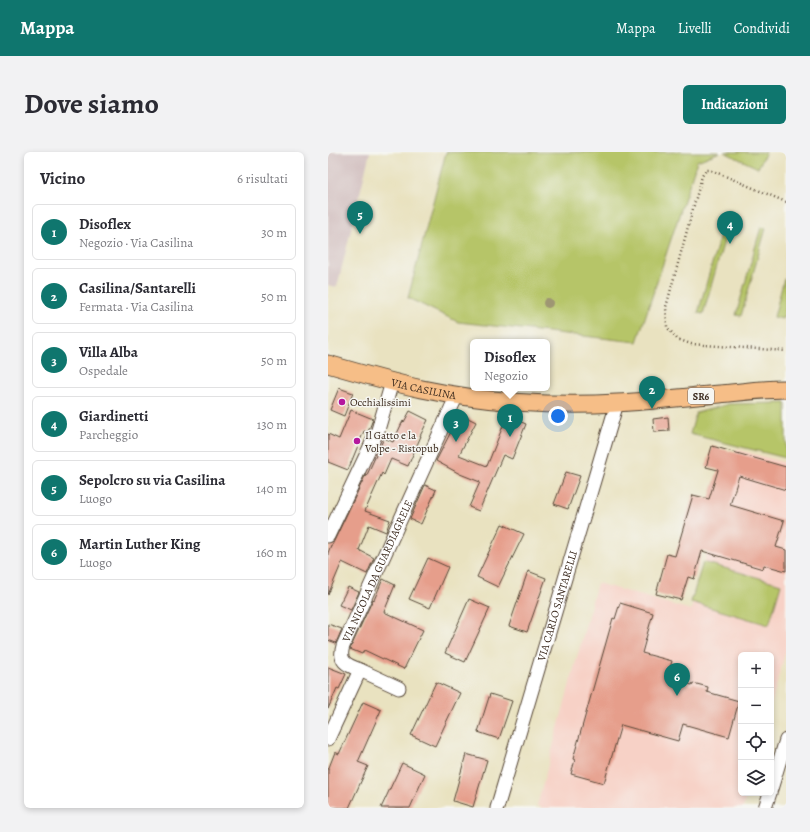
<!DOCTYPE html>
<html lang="it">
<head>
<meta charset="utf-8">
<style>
	body { margin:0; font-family:Alegreya,serif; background:#f2f2f3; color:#2b2b33 }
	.controls { position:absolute; right:12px; bottom:12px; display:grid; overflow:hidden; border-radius:6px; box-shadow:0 2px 6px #0003 }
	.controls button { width:36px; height:36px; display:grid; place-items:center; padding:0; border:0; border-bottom:1px solid #e1e1e2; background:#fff; color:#2b2b33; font:20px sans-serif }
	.you { position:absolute; left:230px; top:264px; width:14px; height:14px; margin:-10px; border:3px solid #fff; border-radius:50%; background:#1a73e8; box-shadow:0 0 0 6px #1a73e833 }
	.badge { display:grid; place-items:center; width:26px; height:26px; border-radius:50%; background:#0f766e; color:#fff; font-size:13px; font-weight:700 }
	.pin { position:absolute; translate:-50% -33px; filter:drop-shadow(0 1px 2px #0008) }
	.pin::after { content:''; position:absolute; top:21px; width:14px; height:12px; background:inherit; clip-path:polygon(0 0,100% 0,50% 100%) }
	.popup { position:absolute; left:142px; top:187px; width:80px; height:52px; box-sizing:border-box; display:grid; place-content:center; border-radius:6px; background:#fff; filter:drop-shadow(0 1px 3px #0005); font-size:13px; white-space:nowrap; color:#7c7c81 }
	.popup b { font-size:15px; color:#2b2b33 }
	.popup::after { content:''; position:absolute; left:50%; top:100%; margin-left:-8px; border:8px solid transparent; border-top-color:#fff }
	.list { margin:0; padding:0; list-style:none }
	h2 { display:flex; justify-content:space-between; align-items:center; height:52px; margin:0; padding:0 16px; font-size:17px }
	h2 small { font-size:13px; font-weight:400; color:#7c7c81 }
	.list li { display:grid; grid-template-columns:26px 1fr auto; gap:12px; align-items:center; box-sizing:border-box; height:56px; margin:0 8px 8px; padding:0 8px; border:1px solid #e1e1e2; border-radius:6px }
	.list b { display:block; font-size:15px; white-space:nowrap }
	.list p { margin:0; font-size:13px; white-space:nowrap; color:#7c7c81 }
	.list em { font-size:13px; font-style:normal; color:#7c7c81 }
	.icon { flex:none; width:22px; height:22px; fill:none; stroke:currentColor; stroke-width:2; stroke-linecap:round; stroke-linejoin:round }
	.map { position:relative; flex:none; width:458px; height:656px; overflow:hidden; border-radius:6px }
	header { display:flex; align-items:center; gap:24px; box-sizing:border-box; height:56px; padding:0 20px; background:#0f766e; color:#fff }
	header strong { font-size:19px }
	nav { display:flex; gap:22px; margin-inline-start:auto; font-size:14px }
	.intro { display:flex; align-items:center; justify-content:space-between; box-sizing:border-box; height:96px; padding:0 24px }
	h1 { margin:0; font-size:28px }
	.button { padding:10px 18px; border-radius:6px; background:#0f766e; color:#fff; font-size:14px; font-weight:700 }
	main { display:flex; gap:24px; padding:0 24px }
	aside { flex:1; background:#fff; border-radius:6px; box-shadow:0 2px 6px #0003 }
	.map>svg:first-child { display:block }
	.built { fill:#f7d1c6 }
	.industrial { fill:#d2bfbf }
	.green { fill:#b6c568; stroke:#787843 }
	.building { fill:#e69e8b }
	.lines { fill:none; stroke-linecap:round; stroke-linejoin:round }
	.minor-casing { stroke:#554636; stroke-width:15 }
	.major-casing { stroke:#554636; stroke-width:19 }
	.path { stroke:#554636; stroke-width:2.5; stroke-dasharray:1 3; stroke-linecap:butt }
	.minor { stroke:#fff; stroke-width:13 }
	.major { stroke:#f6be87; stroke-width:17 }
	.tree { fill:#9e9673 }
	.poi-dot { fill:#b5179e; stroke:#f6f6f2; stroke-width:1.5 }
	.labels { text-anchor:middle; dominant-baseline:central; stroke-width:3; stroke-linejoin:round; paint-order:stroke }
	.shield { fill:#f6f6f2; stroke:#73675e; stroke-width:1 }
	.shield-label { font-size:10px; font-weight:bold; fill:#3b2a1e }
	.street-label { font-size:11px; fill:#3b2a1e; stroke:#f6f6f2 }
	.poi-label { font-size:11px; fill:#3b2a1e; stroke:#f6f6f2; text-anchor:start }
</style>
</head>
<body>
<header>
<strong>Mappa</strong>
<nav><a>Mappa</a><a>Livelli</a><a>Condividi</a></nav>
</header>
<div class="intro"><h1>Dove siamo</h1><a class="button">Indicazioni</a></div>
<main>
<aside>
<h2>Vicino<small>6 risultati</small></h2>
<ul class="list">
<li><span class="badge">1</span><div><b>Disoflex</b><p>Negozio · Via Casilina</p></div><em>30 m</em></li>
<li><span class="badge">2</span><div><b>Casilina/Santarelli</b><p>Fermata · Via Casilina</p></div><em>50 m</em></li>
<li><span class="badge">3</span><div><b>Villa Alba</b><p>Ospedale</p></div><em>50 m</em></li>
<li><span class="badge">4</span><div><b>Giardinetti</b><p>Parcheggio</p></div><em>130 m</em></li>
<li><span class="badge">5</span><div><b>Sepolcro su via Casilina</b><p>Luogo</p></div><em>140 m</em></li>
<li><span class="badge">6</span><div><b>Martin Luther King</b><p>Luogo</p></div><em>160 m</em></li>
</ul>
</aside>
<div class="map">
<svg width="458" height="656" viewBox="0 0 458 656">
	<rect width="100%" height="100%" fill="#f6f6f2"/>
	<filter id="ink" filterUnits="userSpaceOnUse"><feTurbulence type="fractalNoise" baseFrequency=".025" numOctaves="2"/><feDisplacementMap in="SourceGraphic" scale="8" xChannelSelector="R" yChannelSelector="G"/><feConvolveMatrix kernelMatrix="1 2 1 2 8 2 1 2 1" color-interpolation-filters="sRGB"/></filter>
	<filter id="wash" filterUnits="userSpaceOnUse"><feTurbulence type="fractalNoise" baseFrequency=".012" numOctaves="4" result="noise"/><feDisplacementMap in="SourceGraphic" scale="16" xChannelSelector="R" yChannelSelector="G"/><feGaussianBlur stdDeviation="0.9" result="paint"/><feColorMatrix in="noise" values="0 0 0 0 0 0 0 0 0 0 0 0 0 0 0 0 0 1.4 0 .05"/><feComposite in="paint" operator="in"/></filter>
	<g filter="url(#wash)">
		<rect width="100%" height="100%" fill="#e9e2c0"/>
		<path class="built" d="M408 297 458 311V498L443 553V503H413V641H419L415 656H215L209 654 269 431 363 458Z"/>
		<path class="industrial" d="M0 0H42L9 135 0 133Z"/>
		<g class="green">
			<path d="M118 0H392L369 9 309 190 130 170 80 146Z"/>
			<path d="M396 0H438L430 16Z"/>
			<path d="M399 59 404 61 375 162 370 161Z"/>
			<path d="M433 75 438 76 413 164 408 163Z"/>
			<path d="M456 127 458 128V158L454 167 446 165Z"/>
			<path d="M458 251V306L362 282 368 261 401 252Z"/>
			<path d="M375 410 453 432 441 473 363 450Z"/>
		</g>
		<g id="blocks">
			<g class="building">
				<path d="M11 236 25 241 16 264 2 258Z"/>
				<path d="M23 258 45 267 40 280 36 279 20 318 0 310V282L11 287Z"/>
				<path d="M82 259 100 268 92 284H93L80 314 63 307 56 323 54 321 37 359 62 368 58 380 41 373 31 398 46 406 39 422 14 410 0 443V401L3 393H4L7 387 37 324 38 325 56 286 65 290 75 269 76 270Z"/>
				<path d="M132 262 148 270 131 303 159 314 179 264 198 272 184 307 175 303 151 359 141 355 152 330 132 322 108 309Z"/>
				<path d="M340 265 341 279 326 280 325 267Z"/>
				<path d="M384 294 458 315V338L411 324 402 353 456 369 448 395 458 398V419L436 413 435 417 374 399 366 427 360 425 353 448 328 442 339 402 347 404 365 343 381 347 390 318 378 315Z"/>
				<path d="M238 320 252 324 240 357 226 352Z"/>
				<path d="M97 333 108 338 93 372 82 367Z"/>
				<path d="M174 372 196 382 170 435 149 425Z"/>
				<path d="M100 406 120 415 102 456 81 447Z"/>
				<path d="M200 419 218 426 199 480 181 474Z"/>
				<path d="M55 427 67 433 56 460 95 478 76 517 36 498 34 502 22 497 45 447 46 448Z"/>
				<path d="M20 435 31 440 23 458 11 453Z"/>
				<path d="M141 447 162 456 137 510 117 501Z"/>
				<path d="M292 451 325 461 314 501 344 509 339 526 364 533 365 531 380 535 379 540 411 549 401 585 355 572 350 589 293 573 276 631 243 622 247 608 245 607 285 466 287 467Z"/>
				<path d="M0 472 14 477 8 491 0 488Z"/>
				<path d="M0 515 18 522 11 537 9 536 0 557Z"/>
				<path d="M108 530 132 541 107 594 83 583Z"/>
				<path d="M162 542 184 549 171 587 150 580Z"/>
				<path d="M35 550 53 558 30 610 40 614 21 656H0V618L7 600 11 602Z"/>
				<path d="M138 602 159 608 145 655 125 649Z"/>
				<path d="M74 611 97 622 82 656H53Z"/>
			</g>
		</g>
	</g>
	<g filter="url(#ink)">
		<use href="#blocks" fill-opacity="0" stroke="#554636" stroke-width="1"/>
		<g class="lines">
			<g class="minor-casing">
				<g id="minor">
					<path d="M0 384 50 278 64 230"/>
					<path d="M32 518 71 536"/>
					<path id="s1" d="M0 587 32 518C19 513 10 510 15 494L129 243"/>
					<path d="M443 637 458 588"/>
					<path id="s2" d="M169 656 289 251"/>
					<path d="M437 656 442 641"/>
				</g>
			</g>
			<g class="major-casing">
				<g id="major">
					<path id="s3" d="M0 212C31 221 62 230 94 237 156 250 226 255 289 251 323 249 358 245 392 242 414 240 436 237 458 237"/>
				</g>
			</g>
			<path class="path" d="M458 50 383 18H378L374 24 338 155 339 175 349 187 363 192 458 199"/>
			<use href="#minor" class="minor"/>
			<use href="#major" class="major"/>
		</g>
		<circle class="tree" cx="220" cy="151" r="5"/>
	</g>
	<g class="poi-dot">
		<circle cx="14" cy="250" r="4"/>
		<circle cx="29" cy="289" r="4"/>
	</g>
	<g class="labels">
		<rect class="shield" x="360" y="236" width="26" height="16" rx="3"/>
		<g class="shield-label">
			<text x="373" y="244">SR6</text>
		</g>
		<g class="street-label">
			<text stroke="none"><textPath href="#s3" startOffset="99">VIA CASILINA</textPath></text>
			<text stroke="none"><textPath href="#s1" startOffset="193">VIA NICOLA DA GUARDIAGRELE</textPath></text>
			<text stroke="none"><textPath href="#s2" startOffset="211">VIA CARLO SANTARELLI</textPath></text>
		</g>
		<g class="poi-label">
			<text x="22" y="250">Occhialissimi</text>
			<text x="37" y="283">Il Gatto e la<tspan x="37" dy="13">Volpe - Ristopub</tspan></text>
		</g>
	</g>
</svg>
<div class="controls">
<button>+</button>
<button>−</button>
<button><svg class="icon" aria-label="locate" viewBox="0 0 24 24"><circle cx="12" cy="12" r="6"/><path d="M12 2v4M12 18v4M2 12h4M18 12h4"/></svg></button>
<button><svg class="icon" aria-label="layers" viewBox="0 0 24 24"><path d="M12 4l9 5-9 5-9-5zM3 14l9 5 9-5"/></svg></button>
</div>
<div class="you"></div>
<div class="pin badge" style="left:182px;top:285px">1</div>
<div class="popup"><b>Disoflex</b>Negozio</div>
<div class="pin badge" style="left:324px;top:257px">2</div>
<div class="pin badge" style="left:128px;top:290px">3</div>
<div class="pin badge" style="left:402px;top:92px">4</div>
<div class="pin badge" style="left:32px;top:82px">5</div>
<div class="pin badge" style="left:349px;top:544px">6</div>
</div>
</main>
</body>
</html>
